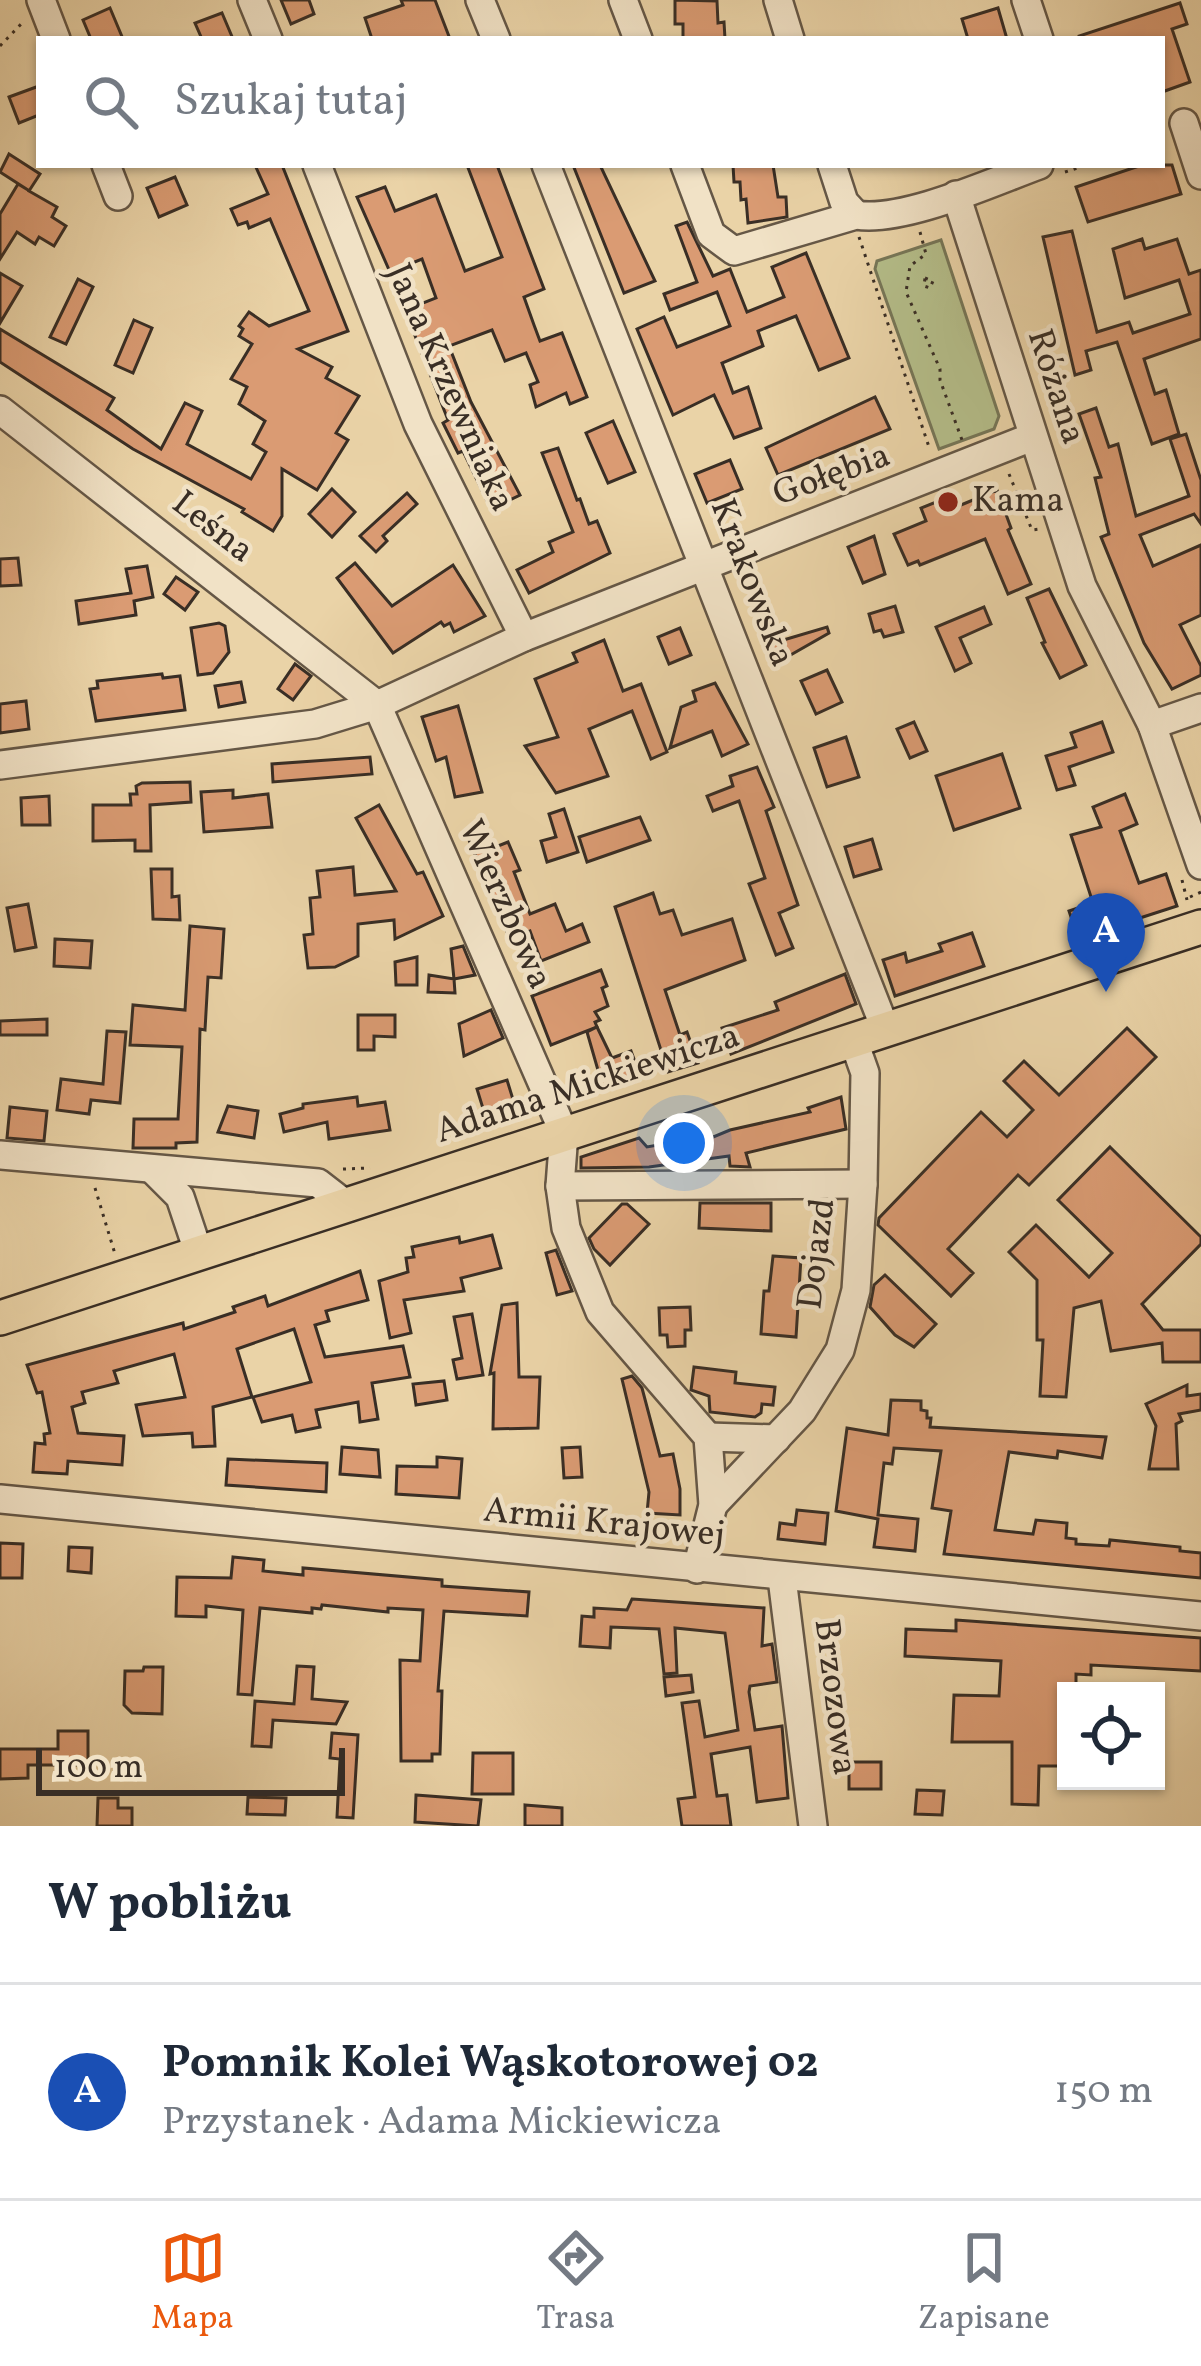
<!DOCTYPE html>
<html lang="pl">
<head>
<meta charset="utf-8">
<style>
	body { margin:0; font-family:Vollkorn,serif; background:#f2f2f3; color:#1f2937 }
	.controls { position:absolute; right:36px; bottom:36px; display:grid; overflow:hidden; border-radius:0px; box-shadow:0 3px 9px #0004 }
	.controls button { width:108px; height:108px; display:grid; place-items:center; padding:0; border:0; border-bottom:3px solid #e0e1e3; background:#fff; color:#1f2937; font:60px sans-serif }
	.scale { position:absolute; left:36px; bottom:30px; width:309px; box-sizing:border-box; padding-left:12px; border:6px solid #392e25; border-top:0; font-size:33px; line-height:42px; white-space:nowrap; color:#392e25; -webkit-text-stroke:9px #f1e2c6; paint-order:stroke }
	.you { position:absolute; left:684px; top:1143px; width:42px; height:42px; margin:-30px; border:9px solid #fff; border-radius:50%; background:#1a73e8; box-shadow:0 0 0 18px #1a73e833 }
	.badge { display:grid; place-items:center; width:78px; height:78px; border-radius:50%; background:#ea580c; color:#fff; font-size:39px; font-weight:700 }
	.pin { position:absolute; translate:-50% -99px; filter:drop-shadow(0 3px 6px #0008) }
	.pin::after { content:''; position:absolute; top:63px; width:42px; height:36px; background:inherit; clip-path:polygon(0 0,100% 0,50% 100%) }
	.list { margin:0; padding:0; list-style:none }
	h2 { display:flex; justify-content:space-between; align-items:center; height:156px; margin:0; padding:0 48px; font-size:51px }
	h2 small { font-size:39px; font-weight:400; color:#747a83 }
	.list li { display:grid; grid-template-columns:78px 1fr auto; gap:36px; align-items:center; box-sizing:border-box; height:216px; padding:0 48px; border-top:3px solid #e0e1e3 }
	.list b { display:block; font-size:45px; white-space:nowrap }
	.list p { margin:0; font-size:39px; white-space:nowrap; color:#747a83 }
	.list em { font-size:39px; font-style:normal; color:#747a83 }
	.icon { flex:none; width:66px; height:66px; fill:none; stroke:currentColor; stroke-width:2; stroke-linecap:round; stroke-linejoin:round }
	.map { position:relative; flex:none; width:1201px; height:1826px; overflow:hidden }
	.search { position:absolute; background:#fff; box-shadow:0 3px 9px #0004; left:36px; right:36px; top:36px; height:132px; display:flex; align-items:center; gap:30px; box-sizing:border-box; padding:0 42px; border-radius:0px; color:#747a83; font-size:45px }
	.sheet { height:372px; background:#fff }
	nav { display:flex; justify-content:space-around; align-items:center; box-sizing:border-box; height:168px; border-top:3px solid #e0e1e3; background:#fff; font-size:33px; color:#747a83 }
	nav a { display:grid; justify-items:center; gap:6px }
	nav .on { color:#ea580c }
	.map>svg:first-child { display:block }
	.green { fill:#b4bd89; stroke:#767657; stroke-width:3 }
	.building { fill:#da9b73; stroke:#392e25; stroke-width:3 }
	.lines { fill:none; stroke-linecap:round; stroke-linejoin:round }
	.minor-casing { stroke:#655746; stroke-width:32 }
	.major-casing { stroke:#392e25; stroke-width:38 }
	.path { stroke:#392e25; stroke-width:3; stroke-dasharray:3 6; stroke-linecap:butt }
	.minor { stroke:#f1e2c6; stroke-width:27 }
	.major { stroke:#ead3a7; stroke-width:33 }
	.poi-dot { fill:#8f2418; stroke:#f1e2c6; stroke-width:4.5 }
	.labels { text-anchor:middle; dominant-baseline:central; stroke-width:9; stroke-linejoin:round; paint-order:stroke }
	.street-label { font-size:36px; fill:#392e25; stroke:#f1e2c6 }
	.poi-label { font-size:36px; fill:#392e25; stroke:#f1e2c6; text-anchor:start }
</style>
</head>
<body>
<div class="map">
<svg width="1201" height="1826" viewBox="0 0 1201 1826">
	<rect width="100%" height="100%" fill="#ead3a7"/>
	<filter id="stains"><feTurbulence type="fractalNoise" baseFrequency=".00167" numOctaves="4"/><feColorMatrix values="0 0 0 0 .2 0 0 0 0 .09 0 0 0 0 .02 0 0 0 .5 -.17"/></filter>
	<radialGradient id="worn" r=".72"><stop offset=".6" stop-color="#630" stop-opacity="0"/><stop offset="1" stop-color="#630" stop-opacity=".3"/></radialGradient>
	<path class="green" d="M941 240 999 416 994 429 939 449 875 269 877 261Z"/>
	<g class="building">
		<path d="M281 0H309L314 14 291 24Z"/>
		<path d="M401 0H435L450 39H372L365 18 403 5Z"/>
		<path d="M675 0 717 1 718 23 724 22 725 39H683V24H675Z"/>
		<path d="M1180 3 1187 24 1172 29 1190 82 1162 92V39H1079V36Z"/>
		<path d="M110 8 123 39H91L83 20Z"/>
		<path d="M998 8 1007 39H968L962 19Z"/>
		<path d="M222 13 233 39H202L195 23Z"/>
		<path d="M39 86V115L19 123 9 97Z"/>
		<path d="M9 154 40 174 29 191 57 207 52 217 66 226 54 246 39 237 35 244 17 232 0 259V214L18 184 28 190 0 172Z"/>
		<path d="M255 165H282L348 331 298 349 332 367 326 378 359 396 336 433 348 440 317 490 282 469V516L273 531 242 512 244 509 133 449 0 362V329L114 398 107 410 161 449 185 403 202 411 187 444 251 479 266 452 253 444 265 421 239 404 247 387 231 379 252 344 239 336 243 329 239 326 249 312 269 326 309 311 270 219 249 228 247 222 238 225 231 209 268 194Z"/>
		<path d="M467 165H497L544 289 524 297 534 325 540 341 562 333 587 397 570 404 566 393 536 407 530 385 538 382 526 353 505 361 492 330 449 346 471 402 520 495 491 509 463 451 458 453 443 423 448 420 405 310 436 298 422 259 390 272 357 197 385 187 395 211 436 195 465 271 502 257Z"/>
		<path d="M573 165H600L655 281 624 293Z"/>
		<path d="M733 165H773L778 197H786L787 217 748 223 746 199 741 200 740 182H734Z"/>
		<path d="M1142 165H1172L1181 194 1088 222 1076 187Z"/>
		<path d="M175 177 187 205 159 217 147 188Z"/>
		<path d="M687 222 713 276 730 269 747 312 784 297 772 267 806 253 849 358 819 370 796 316 758 331 763 346 722 363 733 393 748 387 761 428 734 438 714 395 673 415 637 329 664 317 677 347 730 326 717 292 670 310 664 294 697 282 676 226Z"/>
		<path d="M1072 231 1097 332 1129 322 1133 333 1190 314 1179 280 1125 298 1113 249 1142 239 1145 249 1177 239 1189 274 1201 270V339L1144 359 1155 394 1166 390 1179 434 1152 444 1117 342 1086 351 1091 370 1075 375 1043 237Z"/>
		<path d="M0 273 22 286 0 323Z"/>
		<path d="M78 279 93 287 66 344 50 337Z"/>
		<path d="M134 320 152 328 133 373 115 365Z"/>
		<path d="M875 397 890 429 778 475 766 448Z"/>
		<path d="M1096 408 1109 447 1118 444 1136 516 1189 496 1170 439 1186 434 1201 480V524L1194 514 1140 535 1153 566 1201 545V615L1180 625 1201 666V675L1172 689 1144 643 1101 537 1109 534 1095 478 1101 477 1079 414Z"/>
		<path d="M613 421 635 472 608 483 586 433Z"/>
		<path d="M558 448 577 500 580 499 589 524 597 521 610 553 529 593 517 570 553 552 549 542 573 532 542 453Z"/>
		<path d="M730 460 742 489 707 503 695 474Z"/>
		<path d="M332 489 355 512 332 537 309 514Z"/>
		<path d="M997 490 1011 528 1008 530 1031 584 1008 594 985 539 920 565 918 561 908 565 894 534 926 521 921 508 956 494 961 505Z"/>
		<path d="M407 493 417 504 383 536 387 541 376 552 360 536Z"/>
		<path d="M874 536 885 574 863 583 848 547Z"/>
		<path d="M18 558 21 585 0 586V559Z"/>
		<path d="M355 563 392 606 453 565 485 616 454 632 450 623 444 626 441 622 393 653 337 578Z"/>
		<path d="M147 566 153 597 134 601 136 615 79 624 76 601 131 593 126 569Z"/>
		<path d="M176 577 198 592 185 610 164 594Z"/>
		<path d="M1049 589 1086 665 1060 678 1042 643 1045 642 1027 598Z"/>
		<path d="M895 606 903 632 884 637 881 630 874 632 869 614Z"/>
		<path d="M984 607 991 624 960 638 971 663 955 671 936 627Z"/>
		<path d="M219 623 225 626 229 652 213 673 198 675 191 628Z"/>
		<path d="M827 627 829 633 780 661 770 644Z"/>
		<path d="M680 628 691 655 669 664 658 637Z"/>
		<path d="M604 640 623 691 641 684 667 752 651 759 632 711 589 729 608 776 556 793 525 746 558 737 535 679 577 662 573 653Z"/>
		<path d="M295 664 311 676 293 700 278 689Z"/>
		<path d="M827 670 842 702 816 714 801 681Z"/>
		<path d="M162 674 163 678 180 676 185 710 96 721 90 689 98 688 97 681Z"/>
		<path d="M241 682 245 702 219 707 215 686Z"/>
		<path d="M715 683 748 744 722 756 712 731 670 748 681 707 696 701 693 691Z"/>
		<path d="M26 701 29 729 0 733V704Z"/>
		<path d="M458 706 482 792 455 797 446 757 436 761 422 717Z"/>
		<path d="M914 722 927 751 910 758 897 729Z"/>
		<path d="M1102 722 1113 752 1069 767 1075 785 1057 790 1046 756 1076 747 1071 733Z"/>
		<path d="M846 737 859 777 827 787 814 748Z"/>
		<path d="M1002 754 1020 808 954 830 936 776Z"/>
		<path d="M370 757 372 774 273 782 272 764Z"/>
		<path d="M757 767 774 807 766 811 798 905 779 913 793 948 776 955 749 884 765 878 739 801 713 811 707 796 733 786 730 776Z"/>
		<path d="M190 782 191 802 150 805 151 851H135V840L93 841V805H131L130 794H137L136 786 142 783Z"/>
		<path d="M233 790V798L268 794 272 827 204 832 201 792Z"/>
		<path d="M1125 794 1137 824 1120 831 1139 883 1166 874 1177 906 1078 938 1069 911 1093 903 1071 835 1101 827 1093 807Z"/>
		<path d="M49 796 50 825H22L21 798Z"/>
		<path d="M379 805 417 874 423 872 443 916 395 939 394 920 358 924V956L335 967 308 968 304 935 313 934 310 898 320 897 317 871 353 867 355 895 396 891 356 818Z"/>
		<path d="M564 809 578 852 547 862 541 841 556 837 549 814Z"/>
		<path d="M640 817 650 840 587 862 579 837Z"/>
		<path d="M487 833 493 848 508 842 520 870 514 872 530 914 555 904 566 931 582 924 589 942 541 961 530 931 510 939 469 840Z"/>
		<path d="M872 839 881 869 854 877 845 847Z"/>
		<path d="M151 869H172V897L179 896 180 920 153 919Z"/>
		<path d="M653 893 660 914 673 910 682 935 732 919 745 960 665 990 680 1035 687 1032 698 1063 668 1072 615 907Z"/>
		<path d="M28 904 36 947 15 951 7 908Z"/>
		<path d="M190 926 224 929 221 978 208 977 205 1030 200 1029 197 1142 176 1143V1148H133L134 1119H178L182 1047 130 1045 133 1005 185 1010Z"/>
		<path d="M972 933 984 966 895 996 883 960 905 953 907 962 942 951 939 944Z"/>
		<path d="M55 939 92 941 90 968 54 966Z"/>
		<path d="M463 946 475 975 454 979 455 993 428 992 429 975 454 979 451 949Z"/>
		<path d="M417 957V985H396L395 962Z"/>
		<path d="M601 970 607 986 602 988 608 1006 595 1012 600 1020 595 1022 597 1027 551 1045 532 996Z"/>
		<path d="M845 974 856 1004 731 1054 722 1028 778 1010 775 1002Z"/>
		<path d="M491 1010 503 1038 464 1056 459 1024Z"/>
		<path d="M358 1015H395V1037L374 1036V1050H358Z"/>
		<path d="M47 1019V1035H0V1021Z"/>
		<path d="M597 1027 612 1058 631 1051 641 1078 604 1091 587 1032Z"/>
		<path d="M1127 1028 1156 1057 1029 1185 1018 1175 948 1249 973 1273 951 1296 878 1225 879 1218 981 1112 1007 1137 1033 1110 1004 1081 1024 1061 1059 1095Z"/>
		<path d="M107 1031 126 1032 120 1103 91 1100 89 1114 57 1110 61 1079 103 1084Z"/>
		<path d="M507 1080 515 1106 485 1115 477 1089Z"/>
		<path d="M357 1097 358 1106 385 1102 390 1130 329 1139 327 1122 284 1132 280 1114 303 1108V1104Z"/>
		<path d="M841 1097 846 1129 746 1153 750 1167 730 1166 729 1156 649 1167 581 1168V1157L639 1138 647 1147 698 1138 699 1143 730 1130 810 1112 808 1108Z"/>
		<path d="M228 1106 258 1111 254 1138 218 1132Z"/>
		<path d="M10 1107 47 1111 44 1141 7 1138Z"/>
		<path d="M1110 1147 1201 1237V1244L1142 1304 1163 1330H1201V1362H1163L1162 1343 1111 1351 1101 1301 1074 1308 1066 1397 1040 1396 1043 1340H1037V1280L1009 1252 1036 1225 1089 1277 1112 1253 1058 1200Z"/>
		<path d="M700 1203H771V1231L699 1228Z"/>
		<path d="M622 1204H627L649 1224 610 1265 594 1249 589 1238Z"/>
		<path d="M492 1235 501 1268 461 1278 464 1291 404 1300 411 1333 390 1338 379 1281 408 1272 406 1258 414 1257 412 1247 459 1237 460 1243Z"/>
		<path d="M556 1250 572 1291 557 1295 546 1253Z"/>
		<path d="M773 1256 801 1258 796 1337 761 1334 764 1291H769Z"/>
		<path d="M360 1271 368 1300 326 1311 329 1321 315 1325 325 1357 403 1346 410 1377 372 1383 378 1419 360 1422 358 1402 316 1410 320 1427 296 1432 292 1415 262 1422 253 1397 311 1382 294 1329 237 1349 252 1397 213 1407 215 1446 193 1447 192 1433 143 1436 136 1405 185 1397 174 1354 114 1371 118 1383 82 1392 85 1403 72 1407 78 1433 124 1436 122 1465 68 1461 67 1474 33 1472 35 1443 45 1444 44 1434 50 1433 42 1392 37 1393 27 1365 183 1323 184 1329 235 1312 233 1307 265 1296 268 1306Z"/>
		<path d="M885 1275 936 1324 914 1347 895 1335 870 1307 874 1285Z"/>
		<path d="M517 1303 519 1377H540L538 1428 493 1429 494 1373 490 1374 502 1305Z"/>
		<path d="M690 1307 691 1330H685V1346L668 1347 667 1335H660L659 1308Z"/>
		<path d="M472 1314 483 1375 457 1379 453 1360 462 1358 454 1317Z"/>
		<path d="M694 1367 736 1372 735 1383 775 1387 773 1405 762 1404 761 1413 755 1417 710 1412 709 1396 691 1390Z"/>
		<path d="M632 1376 642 1388 660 1456 673 1454 680 1489V1515L647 1513 649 1492 622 1379Z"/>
		<path d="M444 1381 447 1400 416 1405 413 1384Z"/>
		<path d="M1187 1385V1396L1201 1394V1410L1179 1414 1182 1421 1176 1424 1178 1469H1149L1156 1426 1146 1404Z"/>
		<path d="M891 1400 921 1401V1410L927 1411V1418H931L930 1427 1106 1437 1102 1458 1058 1451 1057 1458 1009 1452 995 1530 1033 1534 1036 1520 1067 1523 1066 1538 1076 1539V1544L1109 1546 1110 1540 1180 1547V1551L1201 1553V1578L944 1554 951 1511 932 1508 941 1451 894 1448 892 1464 884 1463 878 1515 918 1519 915 1551 874 1547 878 1519 836 1511 847 1428 888 1435Z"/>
		<path d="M342 1447 378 1450 380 1477 340 1474Z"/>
		<path d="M580 1447 582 1477 564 1478 562 1448Z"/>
		<path d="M437 1457 462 1459 459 1498 396 1494 397 1466 437 1467Z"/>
		<path d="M228 1459 327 1463 326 1492 226 1485Z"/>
		<path d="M797 1510 828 1513 825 1544 778 1539 780 1523 795 1525Z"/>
		<path d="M0 1543 23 1544 22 1578H0Z"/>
		<path d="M69 1547 92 1548 91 1573 68 1571Z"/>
		<path d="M233 1557 264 1560 263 1571 303 1575V1568L442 1580V1586L529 1592 527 1616 444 1611 438 1691H442L440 1754H432V1761H401L400 1660 420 1661 423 1610 388 1608V1612L322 1605 321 1609 312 1608V1613L260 1608 252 1695 238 1694 243 1610 206 1606V1617L176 1616 177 1577 231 1578Z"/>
		<path d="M632 1599 764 1608 762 1646 772 1644 777 1682 750 1686 749 1692 755 1730 782 1726 788 1798 757 1802 750 1747 711 1754 717 1796 727 1795 731 1826H682L678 1799 695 1797 682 1703 699 1701 705 1737 738 1730 725 1633 675 1628 677 1673 664 1674 659 1629 611 1627 610 1648 580 1646 582 1616 594 1617V1608L627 1610Z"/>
		<path d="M956 1620 1201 1638V1671L1091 1665V1675L1076 1674V1691H1066V1766H1039L1038 1805 1012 1804V1742H952L954 1695 999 1696 1001 1661 905 1656 906 1629 956 1631Z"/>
		<path d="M297 1666 314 1667 312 1699 347 1702 336 1724 273 1720 271 1747 252 1746 255 1701 294 1704Z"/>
		<path d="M144 1667H163L162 1714 132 1713 124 1705 125 1671H143Z"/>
		<path d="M691 1675 693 1692 666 1696 664 1677Z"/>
		<path d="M58 1731H88V1765H28V1778L0 1779V1749H58Z"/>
		<path d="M332 1733 358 1735 353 1818 337 1817 340 1759 330 1758Z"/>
		<path d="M473 1753H513V1794H472Z"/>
		<rect x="849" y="1762" width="32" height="27"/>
		<path d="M917 1790 944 1791 942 1815 915 1814Z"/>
		<path d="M416 1795 481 1800 478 1826 415 1822Z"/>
		<path d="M248 1797 286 1798 285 1815 247 1814Z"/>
		<path d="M98 1798H118V1808H132V1826H97Z"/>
		<path d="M525 1805 562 1808V1826H525Z"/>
	</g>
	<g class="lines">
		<g class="minor-casing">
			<g id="minor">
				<path d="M41 0 56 39"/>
				<path d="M252 0 268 39"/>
				<path d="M480 0 496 39"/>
				<path d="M623 0 638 39"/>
				<path d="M778 0 790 39"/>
				<path d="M1026 0 1039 39"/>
				<path d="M1184 123 1201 175"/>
				<path d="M106 165 118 196"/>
				<path d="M317 165 418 424 524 637"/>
				<path d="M546 165 885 1028"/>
				<path d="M685 165 711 234 734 251 856 215C903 223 992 182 1039 165"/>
				<path d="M832 165 844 202 856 215"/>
				<path d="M956 195 1082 586 1152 725 1201 865"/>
				<path d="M0 410 377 705 564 1133 560 1186 566 1228 600 1312 708 1437 713 1505 697 1569"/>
				<path d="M1152 725 1201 708"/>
				<path d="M0 765 315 724 377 705 524 637 1032 437"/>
				<path d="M0 1155 318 1183 349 1207"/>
				<path d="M152 1169 180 1197 199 1254"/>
				<path d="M560 1186 863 1184"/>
				<path d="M708 1437 776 1439"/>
				<path d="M0 1499 1201 1616"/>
				<path d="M713 1505 802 1411 840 1350 856 1290 863 1184 865 1073 853 1039"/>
				<path d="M782 1578 813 1826"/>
			</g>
		</g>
		<g class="major-casing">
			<path id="major" d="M0 1318 1201 927"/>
		</g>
		<g class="path">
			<path d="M0 46 24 21"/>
			<path d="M1065 172 1087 165"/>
			<path d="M920 232 926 254 910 266 906 292 940 369V380L962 440"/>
			<path d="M859 237 930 450"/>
			<path d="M925 278 933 281 930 288 924 286Z"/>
			<path d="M1009 474 1032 530 1040 529"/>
			<path d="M1182 880 1187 900"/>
			<path d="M1190 897 1201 892"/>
			<path d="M343 1169 370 1168"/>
			<path d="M95 1188 115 1254"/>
		</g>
		<use href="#minor" class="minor"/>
		<use href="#major" class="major"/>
	</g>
	<circle class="poi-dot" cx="948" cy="502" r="12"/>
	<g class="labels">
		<g class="street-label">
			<text transform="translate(1055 387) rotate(72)">Różana</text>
			<text transform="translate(449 388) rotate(66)">Jana Krzewniaka</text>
			<text transform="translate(832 476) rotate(-20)">Gołębia</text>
			<text transform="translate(212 528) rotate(38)">Leśna</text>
			<text transform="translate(751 583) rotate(69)">Krakowska</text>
			<text transform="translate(504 905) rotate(66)">Wierzbowa</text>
			<text transform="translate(588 1085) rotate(-18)">Adama Mickiewicza</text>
			<text transform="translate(818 1254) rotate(-83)">Dojazd</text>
			<text transform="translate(604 1524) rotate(6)">Armii Krajowej</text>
			<text transform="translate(834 1697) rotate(83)">Brzozowa</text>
		</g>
		<g class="poi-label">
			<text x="972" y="502">Kama</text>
		</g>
	</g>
	<rect width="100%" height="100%" filter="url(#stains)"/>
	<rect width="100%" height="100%" fill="url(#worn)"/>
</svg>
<div class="controls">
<button><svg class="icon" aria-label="locate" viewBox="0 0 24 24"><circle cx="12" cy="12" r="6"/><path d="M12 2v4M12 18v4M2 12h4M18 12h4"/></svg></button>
</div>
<div class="scale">100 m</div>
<div class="you"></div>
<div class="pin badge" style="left:1106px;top:992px;background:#1a4fb4">A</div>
<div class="search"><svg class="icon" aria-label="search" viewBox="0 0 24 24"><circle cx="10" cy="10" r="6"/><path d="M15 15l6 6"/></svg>Szukaj tutaj</div>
</div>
<section class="sheet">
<h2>W pobliżu<small></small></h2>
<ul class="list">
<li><span class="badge" style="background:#1a4fb4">A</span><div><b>Pomnik Kolei Wąskotorowej 02</b><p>Przystanek · Adama Mickiewicza</p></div><em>150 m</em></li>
</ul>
</section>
<nav>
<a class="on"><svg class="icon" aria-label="map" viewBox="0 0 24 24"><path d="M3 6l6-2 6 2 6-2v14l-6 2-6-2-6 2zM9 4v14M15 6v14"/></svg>Mapa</a>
<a><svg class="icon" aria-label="directions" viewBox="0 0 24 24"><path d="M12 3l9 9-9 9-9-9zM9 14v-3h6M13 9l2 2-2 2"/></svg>Trasa</a>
<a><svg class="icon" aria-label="saved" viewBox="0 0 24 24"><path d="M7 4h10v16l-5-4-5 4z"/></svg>Zapisane</a>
</nav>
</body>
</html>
